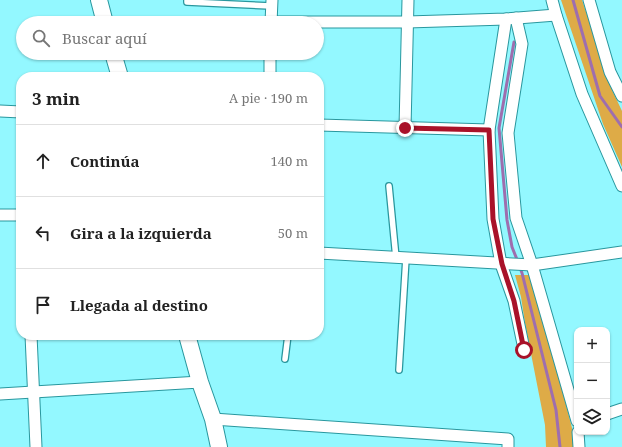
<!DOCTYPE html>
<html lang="es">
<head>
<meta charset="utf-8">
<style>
	body { margin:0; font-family:"Noto Serif",serif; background:#f2f2f2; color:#222 }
	.controls { position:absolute; right:12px; bottom:12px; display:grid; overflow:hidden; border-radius:8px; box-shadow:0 1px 3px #0004 }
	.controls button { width:36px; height:36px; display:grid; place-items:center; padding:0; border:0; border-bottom:1px solid #e0e0e0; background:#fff; color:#222; font:20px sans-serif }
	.stop { position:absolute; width:12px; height:12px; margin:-9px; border:3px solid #a91229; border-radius:50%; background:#fff }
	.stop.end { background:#a91229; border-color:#fff; box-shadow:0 1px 4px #0008 }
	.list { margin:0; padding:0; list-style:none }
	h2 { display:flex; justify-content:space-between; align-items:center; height:52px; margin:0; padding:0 16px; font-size:17px }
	h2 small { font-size:13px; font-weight:400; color:#767676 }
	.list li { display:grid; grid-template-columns:26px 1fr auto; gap:12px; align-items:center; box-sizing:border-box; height:72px; padding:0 16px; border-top:1px solid #e0e0e0 }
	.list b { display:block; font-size:15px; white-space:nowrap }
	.list em { font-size:13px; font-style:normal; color:#767676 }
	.icon { flex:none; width:22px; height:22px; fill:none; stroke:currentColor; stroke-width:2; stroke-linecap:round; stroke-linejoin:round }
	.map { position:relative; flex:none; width:622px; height:447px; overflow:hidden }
	.search { position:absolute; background:#fff; box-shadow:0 1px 3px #0004; left:16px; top:16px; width:308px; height:44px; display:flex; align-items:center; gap:10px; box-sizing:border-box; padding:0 14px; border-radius:22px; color:#767676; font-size:15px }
	.panel { position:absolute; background:#fff; box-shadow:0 1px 3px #0004; left:16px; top:72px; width:308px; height:268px; border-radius:16px }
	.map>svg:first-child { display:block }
	.green { fill:#deab47 }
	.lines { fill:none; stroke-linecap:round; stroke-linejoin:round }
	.stream { stroke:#9e6eae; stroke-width:3 }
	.lane-casing { stroke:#29979e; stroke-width:8 }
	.street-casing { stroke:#29979e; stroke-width:13 }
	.secondary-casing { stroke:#29979e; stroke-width:18 }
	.lane { stroke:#fff; stroke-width:5.5 }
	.street { stroke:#fff; stroke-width:11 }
	.secondary { stroke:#fff; stroke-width:16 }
	.route { stroke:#a91229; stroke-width:5 }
</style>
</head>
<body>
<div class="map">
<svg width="622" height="447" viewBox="0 0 622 447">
	<rect width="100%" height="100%" fill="#93f8ff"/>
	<g class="green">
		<path d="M561 0H582L613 92 622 111V167L603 124Z"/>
		<path d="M515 275H530L546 326 573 432 574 447H546L545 425 525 323 521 297Z"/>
	</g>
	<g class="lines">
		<g class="stream">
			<path d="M573 0 600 96 622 127"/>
			<path d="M514 42 499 128 507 220 512 247 518 262"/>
			<path d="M520 268 522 273 556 410 560 447"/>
		</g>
		<g class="lane-casing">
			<g id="lane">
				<path d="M187 0V2L271 6"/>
				<path d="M389 186 396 258"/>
				<path d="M285 359 288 335"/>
				<path d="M399 370 406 258"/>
			</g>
		</g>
		<g class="street-casing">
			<g id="street">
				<path d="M552 0 556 15 582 94 622 186"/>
				<path d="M589 0 610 72 622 96"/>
				<path d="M516 18 522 44 508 133 516 218 532 265 577 421"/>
				<path d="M506 19 489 130 493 219 501 264 514 301 524 349"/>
				<path d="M271 22H407L506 19 556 15"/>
				<path d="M271 23 272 0"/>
				<path d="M270 77V53"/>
				<path d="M0 111 21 112"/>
				<path d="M319 125 489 130"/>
				<path d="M405 128 408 0"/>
				<path d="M0 215H21"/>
				<path d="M319 253 532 265 622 252"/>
				<path d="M31 335 36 447"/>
				<path d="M0 394 200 382"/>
				<path d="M607 414 622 409"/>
				<path d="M213 419 508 439V447"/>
				<path d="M578 432 579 447"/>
			</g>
		</g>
		<g class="secondary-casing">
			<g id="secondary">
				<path d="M99 0 105 23"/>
				<path d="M113 53 120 77"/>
				<path d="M187 335 200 382 213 419 219 447"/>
			</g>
		</g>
		<use href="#lane" class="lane"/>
		<use href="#street" class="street"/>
		<use href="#secondary" class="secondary"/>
	</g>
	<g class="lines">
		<path class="route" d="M405 128 489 130 493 219 502 264 514 301 524 350"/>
	</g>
</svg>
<div class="controls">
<button>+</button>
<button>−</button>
<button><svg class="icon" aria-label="layers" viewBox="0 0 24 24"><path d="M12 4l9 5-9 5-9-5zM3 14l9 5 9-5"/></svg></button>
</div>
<div class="stop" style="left:524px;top:350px"></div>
<div class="stop end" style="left:405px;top:128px"></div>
<div class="search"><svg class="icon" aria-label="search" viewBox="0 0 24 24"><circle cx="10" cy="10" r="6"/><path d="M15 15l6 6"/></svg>Buscar aquí</div>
<section class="panel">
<h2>3 min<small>A pie · 190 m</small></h2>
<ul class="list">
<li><svg class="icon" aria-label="ahead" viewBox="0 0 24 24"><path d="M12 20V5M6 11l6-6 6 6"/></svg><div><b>Continúa</b></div><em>140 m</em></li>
<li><svg class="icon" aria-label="left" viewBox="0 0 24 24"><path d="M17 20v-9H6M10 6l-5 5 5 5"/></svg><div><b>Gira a la izquierda</b></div><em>50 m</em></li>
<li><svg class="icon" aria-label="arrive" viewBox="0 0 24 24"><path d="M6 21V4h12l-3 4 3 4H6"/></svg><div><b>Llegada al destino</b></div></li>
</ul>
</section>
</div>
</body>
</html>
